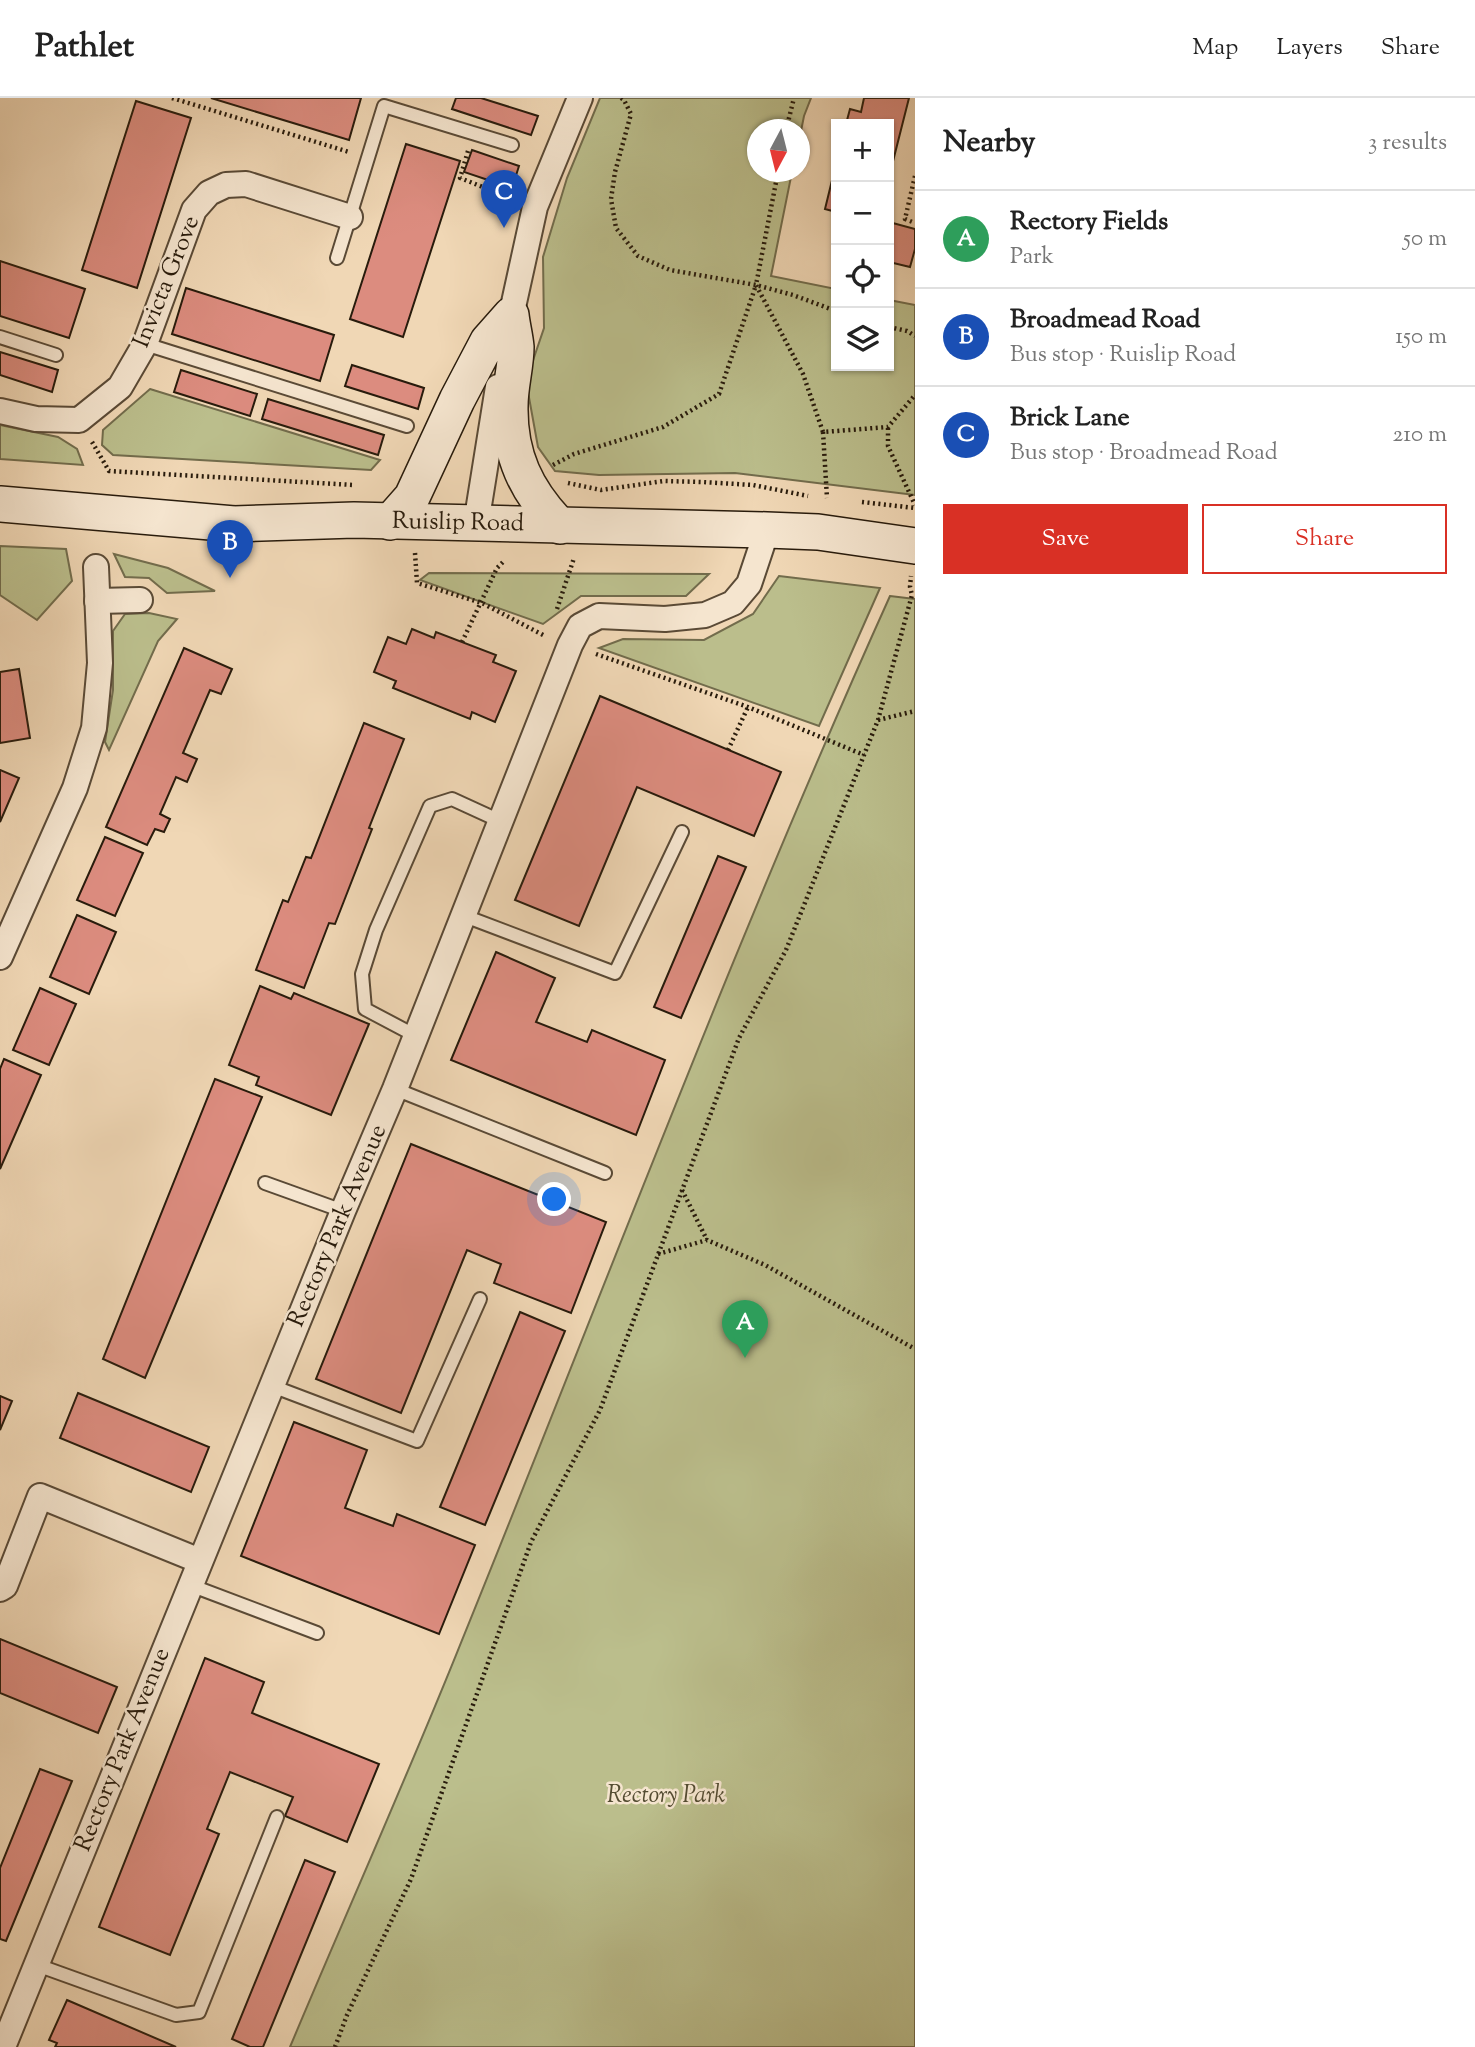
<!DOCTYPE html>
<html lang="en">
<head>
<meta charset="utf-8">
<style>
	body { margin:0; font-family:"Sorts Mill Goudy",serif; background:#f2f2f2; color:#222 }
	.controls { position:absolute; right:21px; top:21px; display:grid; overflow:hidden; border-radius:0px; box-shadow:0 2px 5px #0004 }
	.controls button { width:63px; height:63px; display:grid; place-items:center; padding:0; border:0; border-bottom:2px solid #e0e0e0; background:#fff; color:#222; font:35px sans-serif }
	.compass { position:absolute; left:747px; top:21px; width:63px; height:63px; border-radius:50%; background:#fff; box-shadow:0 2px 5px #0004; rotate:187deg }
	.you { position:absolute; left:555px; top:1102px; width:24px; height:24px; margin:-18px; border:5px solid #fff; border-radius:50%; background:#1a73e8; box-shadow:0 0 0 10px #1a73e833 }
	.badge { display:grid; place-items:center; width:46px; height:46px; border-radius:50%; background:#d93025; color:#fff; font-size:23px; font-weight:700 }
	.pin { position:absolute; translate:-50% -58px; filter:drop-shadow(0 2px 4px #0008) }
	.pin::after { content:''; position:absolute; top:37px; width:24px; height:21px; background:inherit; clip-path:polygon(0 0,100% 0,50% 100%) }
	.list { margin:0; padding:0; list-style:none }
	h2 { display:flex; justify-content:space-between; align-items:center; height:91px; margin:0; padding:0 28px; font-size:30px }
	h2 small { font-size:23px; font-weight:400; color:#767676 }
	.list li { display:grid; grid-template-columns:46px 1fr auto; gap:21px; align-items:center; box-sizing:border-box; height:98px; padding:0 28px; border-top:2px solid #e0e0e0 }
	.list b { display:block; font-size:26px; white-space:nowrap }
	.list p { margin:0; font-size:23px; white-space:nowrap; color:#767676 }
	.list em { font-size:23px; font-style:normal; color:#767676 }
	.actions { display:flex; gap:14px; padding:21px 28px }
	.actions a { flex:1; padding:16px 0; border:2px solid #d93025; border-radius:0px; text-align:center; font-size:24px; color:#d93025 }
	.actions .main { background:#d93025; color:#fff }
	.icon { flex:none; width:38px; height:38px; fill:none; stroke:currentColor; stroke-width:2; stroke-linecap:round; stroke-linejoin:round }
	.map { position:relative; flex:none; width:915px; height:1949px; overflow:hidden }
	header { display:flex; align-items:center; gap:42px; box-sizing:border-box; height:98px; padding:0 35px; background:#fff; border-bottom:2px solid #e0e0e0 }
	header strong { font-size:33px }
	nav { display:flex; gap:38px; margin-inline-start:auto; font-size:24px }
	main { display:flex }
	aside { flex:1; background:#fff }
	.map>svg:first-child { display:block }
	.green { fill:#bbbe8c; stroke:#726c4c; stroke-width:2 }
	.building { fill:#dc8c7f; stroke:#281b0c; stroke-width:2 }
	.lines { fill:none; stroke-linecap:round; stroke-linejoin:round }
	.service-casing { stroke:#5a4a36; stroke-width:16 }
	.minor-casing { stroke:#5a4a36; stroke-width:28 }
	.secondary-casing { stroke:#281b0c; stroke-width:38 }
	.path { stroke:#281b0c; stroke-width:4.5; stroke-dasharray:2 3.5; stroke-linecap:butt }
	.service { stroke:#f5e5cf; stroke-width:12 }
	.minor { stroke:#f5e5cf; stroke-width:24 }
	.secondary { stroke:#f5e5cf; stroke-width:35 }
	.labels { text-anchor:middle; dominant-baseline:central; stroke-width:5; stroke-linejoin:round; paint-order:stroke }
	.street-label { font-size:24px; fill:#281b0c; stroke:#f5e5cf }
	.park-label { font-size:24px; font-style:italic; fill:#544c32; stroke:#f5e5cf }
</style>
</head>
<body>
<header>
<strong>Pathlet</strong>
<nav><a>Map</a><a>Layers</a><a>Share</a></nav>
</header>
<main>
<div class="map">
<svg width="915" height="1949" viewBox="0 0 915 1949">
	<rect width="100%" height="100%" fill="#f0d7b5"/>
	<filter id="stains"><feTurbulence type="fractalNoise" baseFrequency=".00286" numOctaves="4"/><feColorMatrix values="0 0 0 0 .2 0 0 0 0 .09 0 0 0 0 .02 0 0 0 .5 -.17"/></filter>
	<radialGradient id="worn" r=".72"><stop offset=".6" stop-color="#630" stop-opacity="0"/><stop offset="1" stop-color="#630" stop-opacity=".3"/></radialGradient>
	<g class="green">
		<path d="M600 0H811L804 18 800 38V32H758V74H792L771 178 836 191V268H889V202L915 207V397L735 375 599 377 555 373 538 349 526 283 544 230 543 159 567 80Z"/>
		<path d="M150 291 380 362 371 372 113 357 102 347 103 332Z"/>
		<path d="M0 327 58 339 77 351 83 367 0 361Z"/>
		<path d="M0 448 66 451 72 483 37 522 0 497Z"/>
		<path d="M114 456 168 470 215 493 167 495 149 480 125 479Z"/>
		<path d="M429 475 709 476 686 498H581L543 526 420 482Z"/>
		<path d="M779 478 880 490 819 628 599 550 623 541 704 542 753 516Z"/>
		<path d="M890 498 915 501V1949H290C345 1818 403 1688 456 1557 600 1203 733 846 890 498Z"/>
		<path d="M149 515 177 521 158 543 109 652 105 644 113 592V533L125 516Z"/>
	</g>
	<g class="building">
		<path d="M211 0H361L349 42Z"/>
		<path d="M456 0H481L538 18 531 37 452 11Z"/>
		<path d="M864 0H909L889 79V26H846L850 11 861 14Z"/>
		<path d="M136 3 191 20 137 190 82 172Z"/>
		<path d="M406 46 460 63 403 239 350 221Z"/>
		<path d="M472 52 519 68 512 90 464 74Z"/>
		<path d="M836 66V114L825 111Z"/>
		<path d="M889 124 915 131V151L910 169 889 164Z"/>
		<path d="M0 163 85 191 69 240 0 218Z"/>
		<path d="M186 190 334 237 320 283 172 236Z"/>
		<path d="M0 254 58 272 52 294 0 277Z"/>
		<path d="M352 267 424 290 418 311 345 288Z"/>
		<path d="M181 272 257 296 250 318 174 294Z"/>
		<path d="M268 301 384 337 378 357 262 321Z"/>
		<path d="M412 531 434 540 436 534 496 557 493 564 516 573 495 624 472 614 470 621 393 590 396 583 374 574 388 539 406 546Z"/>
		<path d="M184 550 232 571 221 596 210 592 183 655 197 661 187 684 176 679 160 716 170 721 164 734 155 731 147 747 106 729Z"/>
		<path d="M19 571 30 640 0 645V574Z"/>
		<path d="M600 598 781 674 754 738 637 689 579 828 515 802Z"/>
		<path d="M364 625 404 641 369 730 372 731 335 826 329 825 304 890 256 872 283 802 288 804 306 759 311 760Z"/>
		<path d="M0 672 19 680 0 724Z"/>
		<path d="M105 739 143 755 115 818 77 802Z"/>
		<path d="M718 758 746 769 681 920 654 909Z"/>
		<path d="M77 817 116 834 89 896 50 879Z"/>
		<path d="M496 854 555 880 536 924 587 944 592 932 665 962 636 1037 451 962Z"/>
		<path d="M260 888 291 901 294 895 369 926 331 1017 256 987 259 979 229 967Z"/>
		<path d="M40 890 76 906 49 967 13 952Z"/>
		<path d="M4 961 41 977 0 1071V971Z"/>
		<path d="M215 981 262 999 145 1280 103 1261Z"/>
		<path d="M411 1046 606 1124 571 1215 494 1185 501 1166 467 1152 401 1315 316 1281Z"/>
		<path d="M520 1214 565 1233 485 1427 440 1409Z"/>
		<path d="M78 1295 209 1349 191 1394 60 1340Z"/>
		<path d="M0 1298 12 1303 0 1332Z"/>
		<path d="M294 1324 367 1352 345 1410 393 1428 397 1416 475 1447 439 1536 241 1458Z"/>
		<path d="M0 1541 117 1589 98 1635 0 1595Z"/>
		<path d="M205 1560 264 1584 252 1615 379 1666 347 1744 285 1718 293 1699 230 1674 207 1731 219 1736 170 1857 99 1829Z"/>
		<path d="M40 1671 72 1683 6 1843 0 1841V1770Z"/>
		<path d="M305 1762 335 1774 263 1949H250L232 1941Z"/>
		<path d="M67 1902 176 1949H55L57 1945 49 1942Z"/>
	</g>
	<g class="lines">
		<g class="service-casing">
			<g id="service">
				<path d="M337 160 384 8 512 47"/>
				<path d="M0 239 56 257"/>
				<path d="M145 246 407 328"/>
				<path d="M462 817 615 875 682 734"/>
				<path d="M416 938 365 911 362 876 376 832 430 708 452 701 500 723"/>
				<path d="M395 991 605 1075"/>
				<path d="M265 1085 343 1113"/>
				<path d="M272 1288 417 1343 480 1201"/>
				<path d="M190 1487 317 1535"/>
				<path d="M37 1867 176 1917 199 1914 277 1719"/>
			</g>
		</g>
		<g class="minor-casing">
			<g id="minor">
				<path d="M508 232 535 109 580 0"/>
				<path d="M0 313 36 321 79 322 120 289 145 246 194 112 209 95 226 87 246 86 350 119"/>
				<path d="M476 426 498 289"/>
				<path d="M97 503 140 502"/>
				<path d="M0 859 75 690 94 630 100 565 96 469"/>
				<path d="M0 1491 5 1488 40 1398 200 1463"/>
				<path d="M3 1949 343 1113 395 991 570 547 580 528 599 518 665 521 705 517 733 505 749 486 767 432"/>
			</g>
		</g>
		<g class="secondary-casing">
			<g id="secondary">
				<path d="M0 406 234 426 354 422 767 432 818 434 915 448"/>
				<path d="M390 424 412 399 457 302 488 243 511 217C512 227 515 238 516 249 516 268 510 288 510 308 509 357 526 393 560 428"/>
			</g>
		</g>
		<g class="path">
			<path d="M172 0 349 54"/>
			<path d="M621 0 624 2 631 16 615 74 611 101 616 130 638 158 670 172 756 187 793 197 836 213"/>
			<path d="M786 32 794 0"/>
			<path d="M468 53 460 80 511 100"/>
			<path d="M778 74 756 187 803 276 823 334 888 329 915 297"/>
			<path d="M915 78 905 121 915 125"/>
			<path d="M889 229 907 233 915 238"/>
			<path d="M888 330V348L915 407"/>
			<path d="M823 334 827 400"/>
			<path d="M92 344 109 373 354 387"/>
			<path d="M553 367 574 356 663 329 719 296 756 187"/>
			<path d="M568 385 601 392 664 383 702 384 753 387 808 398"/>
			<path d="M862 404 915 410"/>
			<path d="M415 455 417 485 482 505 545 538"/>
			<path d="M557 511 574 460"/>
			<path d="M462 544 497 470 504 463"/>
			<path d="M596 556 748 609 864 657"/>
			<path d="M878 622 915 613"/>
			<path d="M728 652 748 609"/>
			<path d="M682 1092 707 1142"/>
			<path d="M658 1156 707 1142 765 1167 915 1251"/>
			<path d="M335 1949 347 1917 411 1781 531 1444 600 1312 739 940 786 852 878 622 912 497 910 489 911 478"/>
		</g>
		<use href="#service" class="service"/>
		<use href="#minor" class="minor"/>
		<use href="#secondary" class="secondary"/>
	</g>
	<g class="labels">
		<g class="street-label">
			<text transform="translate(167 184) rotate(-68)">Invicta Grove</text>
			<text transform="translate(458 425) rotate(1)">Ruislip Road</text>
			<text transform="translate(338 1128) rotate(-67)">Rectory Park Avenue</text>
			<text transform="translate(123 1652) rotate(-68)">Rectory Park Avenue</text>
		</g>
		<g class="park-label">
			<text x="666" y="1698">Rectory Park</text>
		</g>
	</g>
	<rect width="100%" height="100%" filter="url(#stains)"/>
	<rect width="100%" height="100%" fill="url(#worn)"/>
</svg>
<div class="controls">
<button>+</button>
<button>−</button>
<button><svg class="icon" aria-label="locate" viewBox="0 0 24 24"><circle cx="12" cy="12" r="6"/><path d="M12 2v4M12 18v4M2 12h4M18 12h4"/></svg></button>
<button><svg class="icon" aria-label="layers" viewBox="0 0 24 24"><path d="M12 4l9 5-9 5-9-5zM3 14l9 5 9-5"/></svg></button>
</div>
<svg class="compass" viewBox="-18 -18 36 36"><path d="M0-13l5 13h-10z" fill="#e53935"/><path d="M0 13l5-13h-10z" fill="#767676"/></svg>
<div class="you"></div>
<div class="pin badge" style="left:745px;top:1260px;background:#2e9e5b">A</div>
<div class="pin badge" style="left:230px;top:480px;background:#1a4fb4">B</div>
<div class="pin badge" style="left:504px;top:130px;background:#1a4fb4">C</div>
</div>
<aside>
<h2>Nearby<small>3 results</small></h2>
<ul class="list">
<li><span class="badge" style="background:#2e9e5b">A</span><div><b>Rectory Fields</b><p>Park</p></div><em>50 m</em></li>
<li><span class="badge" style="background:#1a4fb4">B</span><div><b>Broadmead Road</b><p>Bus stop · Ruislip Road</p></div><em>150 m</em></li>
<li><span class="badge" style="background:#1a4fb4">C</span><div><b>Brick Lane</b><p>Bus stop · Broadmead Road</p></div><em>210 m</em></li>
</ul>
<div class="actions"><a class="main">Save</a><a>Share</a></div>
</aside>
</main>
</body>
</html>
